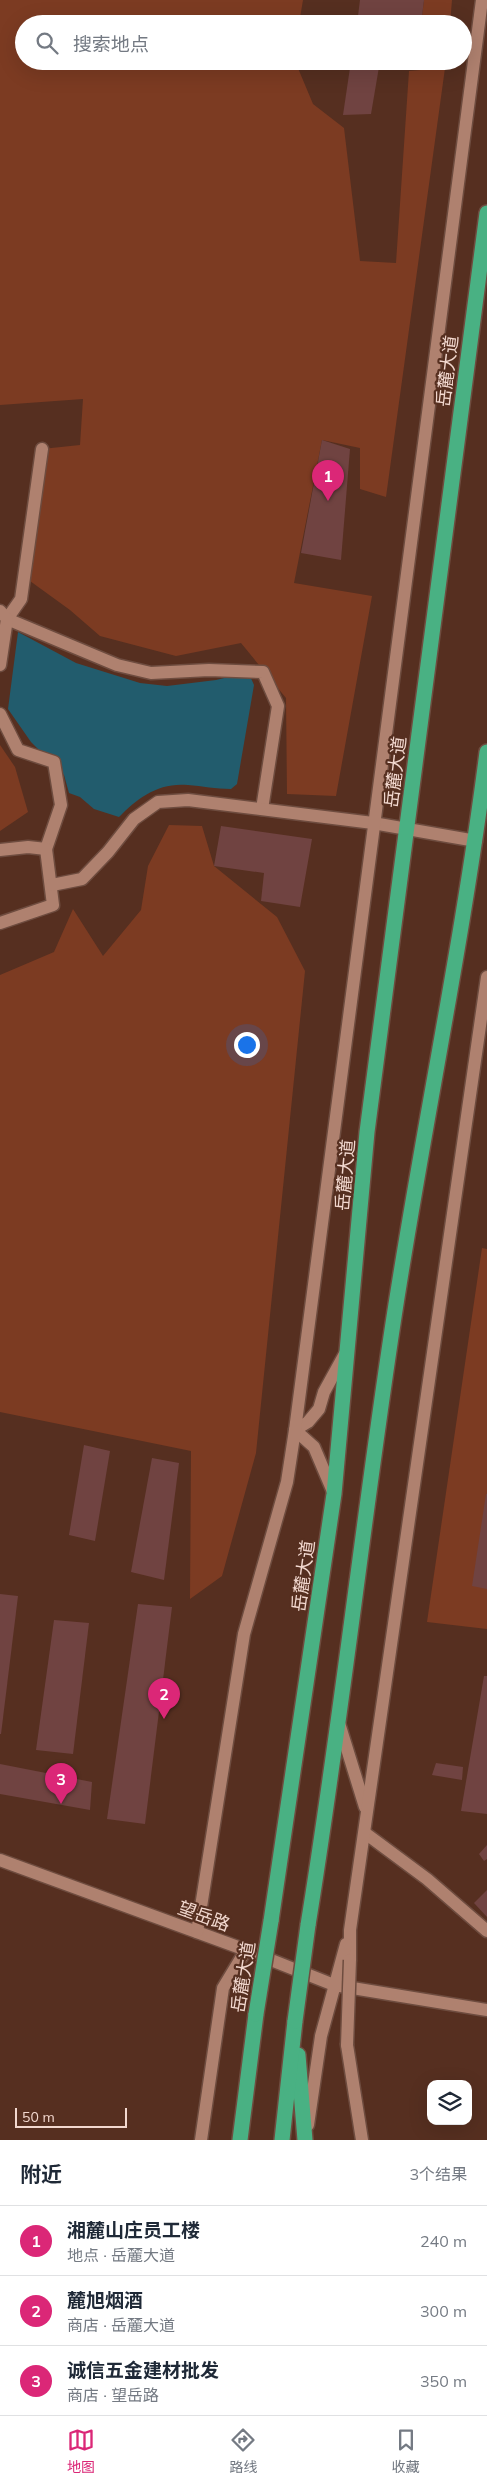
<!DOCTYPE html>
<html lang="zh">
<head>
<meta charset="utf-8">
<style>
	body { margin:0; font-family:Mulish,"Noto Sans SC",sans-serif; background:#f2f2f3; color:#1f2937 }
	.controls { position:absolute; right:15px; bottom:15px; display:grid; overflow:hidden; border-radius:10px; box-shadow:0 5px 20px #0002 }
	.controls button { width:45px; height:45px; display:grid; place-items:center; padding:0; border:0; border-bottom:1px solid #e0e1e3; background:#fff; color:#1f2937; font:25px sans-serif }
	.scale { position:absolute; left:15px; bottom:12px; width:112px; box-sizing:border-box; padding-left:5px; border:2px solid #f2d8cf; border-top:0; font-size:14px; line-height:18px; white-space:nowrap; color:#f2d8cf; -webkit-text-stroke:4px #562f20; paint-order:stroke }
	.you { position:absolute; left:246px; top:1044px; width:18px; height:18px; margin:-12px; border:4px solid #fff; border-radius:50%; background:#1a73e8; box-shadow:0 0 0 8px #1a73e833 }
	.badge { display:grid; place-items:center; width:32px; height:32px; border-radius:50%; background:#db2777; color:#fff; font-size:16px; font-weight:700 }
	.pin { position:absolute; translate:-50% -41px; filter:drop-shadow(0 1px 2px #0008) }
	.pin::after { content:''; position:absolute; top:26px; width:18px; height:15px; background:inherit; clip-path:polygon(0 0,100% 0,50% 100%) }
	.list { margin:0; padding:0; list-style:none }
	h2 { display:flex; justify-content:space-between; align-items:center; height:65px; margin:0; padding:0 20px; font-size:21px }
	h2 small { font-size:16px; font-weight:400; color:#747a83 }
	.list li { display:grid; grid-template-columns:32px 1fr auto; gap:15px; align-items:center; box-sizing:border-box; height:70px; padding:0 20px; border-top:1px solid #e0e1e3 }
	.list b { display:block; font-size:19px; white-space:nowrap }
	.list p { margin:0; font-size:16px; white-space:nowrap; color:#747a83 }
	.list em { font-size:16px; font-style:normal; color:#747a83 }
	.icon { flex:none; width:28px; height:28px; fill:none; stroke:currentColor; stroke-width:2; stroke-linecap:round; stroke-linejoin:round }
	.map { position:relative; flex:none; width:487px; height:2140px; overflow:hidden }
	.search { position:absolute; background:#fff; box-shadow:0 5px 20px #0002; left:15px; right:15px; top:15px; height:55px; display:flex; align-items:center; gap:12px; box-sizing:border-box; padding:0 18px; border-radius:28px; color:#747a83; font-size:19px }
	.sheet { height:275px; background:#fff }
	nav { display:flex; justify-content:space-around; align-items:center; box-sizing:border-box; height:70px; border-top:1px solid #e0e1e3; background:#fff; font-size:14px; color:#747a83 }
	nav a { display:grid; justify-items:center; gap:2px }
	nav .on { color:#db2777 }
	.map>svg:first-child { display:block }
	.green { fill:#7c3b22 }
	.water { fill:#225c6d }
	.building { fill:#704341 }
	.lines { fill:none; stroke-linecap:round; stroke-linejoin:round }
	.minor-casing { stroke:#6e4c3f; stroke-width:15 }
	.highway-casing { stroke:#6e4c3f; stroke-width:18 }
	.minor { stroke:#af816f; stroke-width:12 }
	.highway { stroke:#49b183; stroke-width:15 }
	.minor-bridge-casing { stroke:#6e4c3f; stroke-width:15; stroke-linecap:butt }
	.highway-bridge-casing { stroke:#6e4c3f; stroke-width:18; stroke-linecap:butt }
	.minor-bridge { stroke:#af816f; stroke-width:12 }
	.highway-bridge { stroke:#49b183; stroke-width:15 }
	.labels { text-anchor:middle; dominant-baseline:central; stroke-width:4.5; stroke-linejoin:round; paint-order:stroke }
	.street-label { font-size:18px; fill:#f2d8cf; stroke:#562f20 }
</style>
</head>
<body>
<div class="map">
<svg width="487" height="2140" viewBox="0 0 487 2140">
	<rect width="100%" height="100%" fill="#562f20"/>
	<g class="green">
		<path d="M0 0H303L299 24H24V61H295L313 104 344 128 360 261 396 263 409 71 445 68 386 497 360 489V448L322 440 294 583 372 596 336 796 287 794 286 698 241 643 176 656 100 636 70 610 30 581 42 449 80 445 83 399 0 405Z"/>
		<path d="M424 0H452L450 24H421Z"/>
		<path d="M0 745 15 767 28 812 0 831Z"/>
		<path d="M169 825 202 826 214 866 277 917 305 971 256 1453 222 1576 190 1599 191 1451 0 1412V975L54 952 73 909 103 956 141 910 148 866Z"/>
		<path d="M482 1248 487 1249V1629L427 1622Z"/>
	</g>
	<path class="water" d="M18 632 76 663 140 683 167 686 216 680 245 673 250 676 254 685 237 784 231 789C216 789 202 786 188 785 159 782 137 798 119 817L94 809 80 797 69 793 64 775 31 742 8 709Z"/>
	<g class="building">
		<path d="M360 0H424L421 24H357Z"/>
		<path d="M351 61H380L371 114 343 115Z"/>
		<path d="M322 440 350 449 341 560 301 553Z"/>
		<path d="M221 826 312 839 300 907 261 901 264 873 214 866Z"/>
		<path d="M84 1445 110 1451 95 1541 69 1535Z"/>
		<path d="M152 1458 179 1463 164 1580 131 1572Z"/>
		<path d="M486 1494H487V1589L472 1586Z"/>
		<path d="M0 1594 18 1596 1 1734H0Z"/>
		<path d="M138 1604 172 1607 145 1824 107 1819Z"/>
		<path d="M54 1620 89 1623 73 1754 36 1750Z"/>
		<path d="M484 1676H487V1814L461 1811Z"/>
		<path d="M436 1763 463 1767 462 1780 432 1775Z"/>
		<path d="M0 1764 92 1782 90 1810 0 1794Z"/>
		<path d="M487 1845V1859L484 1861 479 1854Z"/>
		<path d="M487 1890V1917L474 1903Z"/>
	</g>
	<g class="lines">
		<g class="minor-casing">
			<g id="minor">
				<path d="M42 449 21 599 7 619 117 665 151 673 209 670 263 672 278 706 262 809"/>
				<path d="M0 611 7 619 0 665"/>
				<path d="M0 714 18 750 54 762 61 805 46 849"/>
				<path d="M0 850 28 847 46 849 53 905 0 923"/>
				<path d="M52 885 82 879 108 852 134 819 158 802 188 800 373 823 476 841"/>
				<path d="M334 1494 314 1447 295 1430 308 1422 319 1409 324 1392 346 1352"/>
				<path d="M339 1723 365 1807"/>
				<path d="M365 1833 427 1879 487 1931"/>
				<path d="M0 1860 246 1950 334 1985 487 2010"/>
				<path d="M197 1932 244 1634 287 1482 295 1430 482 0"/>
				<path d="M350 1960V1930L487 977"/>
				<path d="M347 2045 362 2140"/>
				<path d="M308 2125 321 2036 346 1944"/>
				<path d="M201 2140 223 1988 246 1950"/>
			</g>
		</g>
		<g class="highway-casing">
			<g id="highway">
				<path d="M271 1921 334 1494 367 1132 487 213"/>
				<path d="M308 1925C341 1723 363 1519 394 1317 423 1128 463 941 487 752"/>
				<path d="M298 2055 305 2140"/>
				<path d="M240 2140 256 2014"/>
				<path d="M282 2140 295 2021"/>
			</g>
		</g>
		<use href="#minor" class="minor"/>
		<use href="#highway" class="highway"/>
		<g class="minor-bridge-casing">
			<path id="minor-bridge" d="M347 2045 350 1960"/>
		</g>
		<g class="highway-bridge-casing">
			<g id="highway-bridge">
				<path d="M256 2014 271 1921"/>
				<path d="M295 2021 308 1925"/>
			</g>
		</g>
		<use href="#minor-bridge" class="minor-bridge"/>
		<use href="#highway-bridge" class="highway-bridge"/>
	</g>
	<g class="labels">
		<g class="street-label">
			<text transform="translate(447 371) rotate(-83)">岳麓大道</text>
			<text transform="translate(395 772) rotate(-83)">岳麓大道</text>
			<text transform="translate(345 1175) rotate(-85)">岳麓大道</text>
			<text transform="translate(303 1576) rotate(-82)">岳麓大道</text>
			<text transform="translate(204 1916) rotate(20)">望岳路</text>
			<text transform="translate(243 1977) rotate(-81)">岳麓大道</text>
		</g>
	</g>
</svg>
<div class="controls">
<button><svg class="icon" aria-label="layers" viewBox="0 0 24 24"><path d="M12 4l9 5-9 5-9-5zM3 14l9 5 9-5"/></svg></button>
</div>
<div class="scale">50 m</div>
<div class="you"></div>
<div class="pin badge" style="left:328px;top:501px">1</div>
<div class="pin badge" style="left:164px;top:1719px">2</div>
<div class="pin badge" style="left:61px;top:1804px">3</div>
<div class="search"><svg class="icon" aria-label="search" viewBox="0 0 24 24"><circle cx="10" cy="10" r="6"/><path d="M15 15l6 6"/></svg>搜索地点</div>
</div>
<section class="sheet">
<h2>附近<small>3个结果</small></h2>
<ul class="list">
<li><span class="badge">1</span><div><b>湘麓山庄员工楼</b><p>地点 · 岳麓大道</p></div><em>240 m</em></li>
<li><span class="badge">2</span><div><b>麓旭烟酒</b><p>商店 · 岳麓大道</p></div><em>300 m</em></li>
<li><span class="badge">3</span><div><b>诚信五金建材批发</b><p>商店 · 望岳路</p></div><em>350 m</em></li>
</ul>
</section>
<nav>
<a class="on"><svg class="icon" aria-label="map" viewBox="0 0 24 24"><path d="M3 6l6-2 6 2 6-2v14l-6 2-6-2-6 2zM9 4v14M15 6v14"/></svg>地图</a>
<a><svg class="icon" aria-label="directions" viewBox="0 0 24 24"><path d="M12 3l9 9-9 9-9-9zM9 14v-3h6M13 9l2 2-2 2"/></svg>路线</a>
<a><svg class="icon" aria-label="saved" viewBox="0 0 24 24"><path d="M7 4h10v16l-5-4-5 4z"/></svg>收藏</a>
</nav>
</body>
</html>
